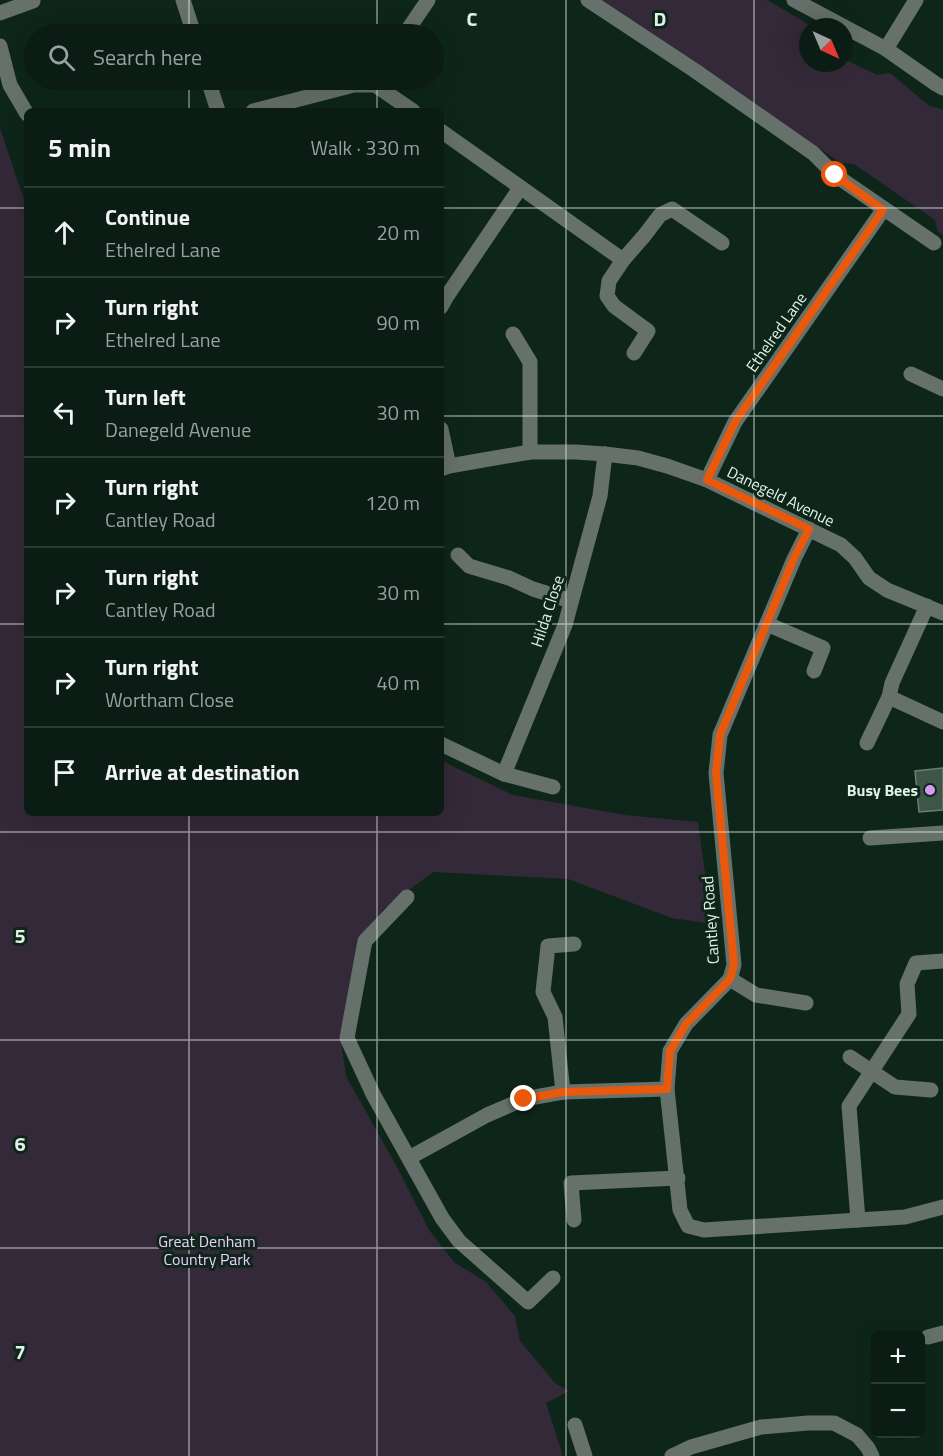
<!DOCTYPE html>
<html lang="en">
<head>
<meta charset="utf-8">
<style>
	body { margin:0; font-family:"Titillium Web",sans-serif; background:#182922; color:#f1f3f6 }
	.controls { position:absolute; right:18px; bottom:18px; display:grid; overflow:hidden; border-radius:9px; box-shadow:0 6px 24px #0002 }
	.controls button { width:54px; height:54px; display:grid; place-items:center; padding:0; border:0; border-bottom:2px solid #2a3a34; background:#0a1c14; color:#f1f3f6; font:30px sans-serif }
	.compass { position:absolute; left:799px; top:18px; width:54px; height:54px; border-radius:50%; background:#0a1c14; box-shadow:0 6px 24px #0002; rotate:136deg }
	.stop { position:absolute; width:18px; height:18px; margin:-14px; border:4px solid #ea580c; border-radius:50%; background:#fff }
	.stop.end { background:#ea580c; border-color:#fff; box-shadow:0 2px 6px #0008 }
	.list { margin:0; padding:0; list-style:none }
	h2 { display:flex; justify-content:space-between; align-items:center; height:78px; margin:0; padding:0 24px; font-size:26px }
	h2 small { font-size:20px; font-weight:400; color:#99a1a0 }
	.list li { display:grid; grid-template-columns:39px 1fr auto; gap:18px; align-items:center; box-sizing:border-box; height:90px; padding:0 24px; border-top:2px solid #2a3a34 }
	.list b { display:block; font-size:22px; white-space:nowrap }
	.list p { margin:0; font-size:20px; white-space:nowrap; color:#99a1a0 }
	.list em { font-size:20px; font-style:normal; color:#99a1a0 }
	.icon { flex:none; width:33px; height:33px; fill:none; stroke:currentColor; stroke-width:2; stroke-linecap:round; stroke-linejoin:round }
	.map { position:relative; flex:none; width:943px; height:1456px; overflow:hidden }
	.search { position:absolute; background:#0a1c14; box-shadow:0 6px 24px #0002; left:24px; top:24px; width:420px; height:66px; display:flex; align-items:center; gap:15px; box-sizing:border-box; padding:0 21px; border-radius:33px; color:#99a1a0; font-size:22px }
	.panel { position:absolute; background:#0a1c14; box-shadow:0 6px 24px #0002; left:24px; top:108px; width:420px; height:708px; border-radius:9px }
	.map>svg:first-child { display:block }
	.green { fill:#332938 }
	.building { fill:#3d5648; stroke:#668072; stroke-width:1.5 }
	.lines { fill:none; stroke-linecap:round; stroke-linejoin:round }
	.minor { stroke:#65716a; stroke-width:15 }
	.route { stroke:#ea580c; stroke-width:8 }
	.grid { fill:none; stroke:#e2f0e8; stroke-width:1.5; stroke-opacity:0.55 }
	.poi-dot { fill:#d89af8; stroke:#0e261a; stroke-width:2 }
	.labels { text-anchor:middle; dominant-baseline:central; stroke-width:6; stroke-linejoin:round; paint-order:stroke }
	.street-label { font-size:16px; fill:#e2f0e8; stroke:#0e261a }
	.poi-label { font-size:16px; font-weight:bold; fill:#e2f0e8; stroke:#0e261a; text-anchor:end }
	.park-label { font-size:16px; fill:#ebccfb; stroke:#0e261a }
	.grid-label { font-size:20px; text-anchor:middle; font-weight:bold; fill:#e2f0e8; stroke:#0e261a; stroke-width:6; stroke-linejoin:round; paint-order:stroke }
</style>
</head>
<body>
<div class="map">
<svg width="943" height="1456" viewBox="0 0 943 1456">
	<rect width="100%" height="100%" fill="#0e261a"/>
	<g class="green">
		<path d="M599 0H767L813 27H808V63H844V59L877 75 890 73 928 105 943 110V235L938 232 935 220 854 164 841 163Z"/>
		<path d="M0 128 27 209V813H441V760L450 765 513 795 625 815 698 822 712 924 672 918 568 879 433 872 384 909 362 938 341 1041 346 1076 397 1167 429 1230 454 1262 486 1282 515 1316 520 1341 556 1384 569 1391 546 1403 563 1456H0Z"/>
	</g>
	<path class="building" d="M943 768V810L919 812 915 771Z"/>
	<g class="lines">
		<g class="minor">
			<path d="M183 0 194 34"/>
			<path d="M588 0 694 70 813 153 835 175 934 243"/>
			<path d="M794 0 886 49 936 84 943 88"/>
			<path d="M0 13 33 1"/>
			<path d="M405 34 428 0"/>
			<path d="M0 46 10 85 27 114"/>
			<path d="M886 49 916 0"/>
			<path d="M208 80 218 111"/>
			<path d="M253 111 354 85H375L413 111"/>
			<path d="M441 131 623 260 609 281 607 296 614 306 648 331 634 353"/>
			<path d="M623 260 644 236 660 215 672 209 722 243"/>
			<path d="M441 307 447 296 520 188"/>
			<path d="M513 334 530 362V452"/>
			<path d="M911 374 943 389"/>
			<path d="M441 429 449 466"/>
			<path d="M441 469 449 466 530 452H576L605 454 638 458 667 466 707 480 841 545 855 558 869 578 887 590 943 613"/>
			<path d="M707 480 735 422 883 210"/>
			<path d="M809 529 794 559 720 735 716 773 734 965 730 979 686 1024 670 1051 667 1089 680 1210 688 1226 704 1230 905 1217 943 1207"/>
			<path d="M458 555 469 566 509 578 533 589 571 601"/>
			<path d="M767 624 823 648 814 671"/>
			<path d="M889 697 943 722"/>
			<path d="M867 743 889 697 892 683 927 606"/>
			<path d="M441 744 504 774 553 787"/>
			<path d="M504 774 565 625 600 496 605 454"/>
			<path d="M870 838 943 833"/>
			<path d="M407 897 365 941 347 1038 373 1094 442 1218 459 1241 528 1302 553 1278"/>
			<path d="M730 979 756 995 806 1003"/>
			<path d="M850 1057 895 1087 931 1090"/>
			<path d="M563 1092 555 1017 543 992 548 946 574 944"/>
			<path d="M409 1158 487 1115 524 1099 563 1092 667 1089"/>
			<path d="M574 1220 571 1183 678 1178"/>
			<path d="M858 1220 849 1106 909 1014 907 984 916 963 943 961"/>
			<path d="M928 1337 943 1333"/>
			<path d="M575 1425 585 1456"/>
			<path d="M672 1456 691 1447 761 1427 808 1423H834L857 1435 868 1448 872 1456"/>
		</g>
	</g>
	<g class="lines">
		<path class="route" d="M524 1099 563 1092 667 1089 670 1051 686 1024 730 979 734 965 716 773 720 735 794 558 809 529 707 480 735 422 883 210 835 175"/>
	</g>
	<path class="grid" d="M189 0V34M377 0V34M566 0V1456M754 0V1456M189 80V111M377 80V111M0 208H27M441 208H943M0 416H27M441 416H943M0 624H27M441 624H943M189 813V1456M377 813V1456M0 832H943M0 1040H943M0 1248H943"/>
	<circle class="poi-dot" cx="930" cy="790" r="6"/>
	<g class="labels">
		<g class="street-label">
			<text transform="translate(776 332) rotate(-55)">Ethelred Lane</text>
			<text transform="translate(781 496) rotate(26)">Danegeld Avenue</text>
			<text transform="translate(547 611) rotate(-72)">Hilda Close</text>
			<text transform="translate(710 920) rotate(-94)">Cantley Road</text>
		</g>
		<g class="poi-label">
			<text x="918" y="790">Busy Bees</text>
		</g>
		<g class="park-label">
			<text x="207" y="1241">Great Denham<tspan x="207" dy="18">Country Park</tspan></text>
		</g>
	</g>
	<g class="grid-label">
		<text x="472" y="26">C</text>
		<text x="660" y="26">D</text>
		<text x="20" y="943">5</text>
		<text x="20" y="1151">6</text>
		<text x="20" y="1359">7</text>
	</g>
</svg>
<div class="controls">
<button>+</button>
<button>−</button>
</div>
<svg class="compass" viewBox="-18 -18 36 36"><path d="M0-13l5 13h-10z" fill="#e53935"/><path d="M0 13l5-13h-10z" fill="#99a1a0"/></svg>
<div class="stop" style="left:835px;top:175px"></div>
<div class="stop end" style="left:524px;top:1099px"></div>
<div class="search"><svg class="icon" aria-label="search" viewBox="0 0 24 24"><circle cx="10" cy="10" r="6"/><path d="M15 15l6 6"/></svg>Search here</div>
<section class="panel">
<h2>5 min<small>Walk · 330 m</small></h2>
<ul class="list">
<li><svg class="icon" aria-label="ahead" viewBox="0 0 24 24"><path d="M12 20V5M6 11l6-6 6 6"/></svg><div><b>Continue</b><p>Ethelred Lane</p></div><em>20 m</em></li>
<li><svg class="icon" aria-label="right" viewBox="0 0 24 24"><path d="M7 20v-9h11M14 6l5 5-5 5"/></svg><div><b>Turn right</b><p>Ethelred Lane</p></div><em>90 m</em></li>
<li><svg class="icon" aria-label="left" viewBox="0 0 24 24"><path d="M17 20v-9H6M10 6l-5 5 5 5"/></svg><div><b>Turn left</b><p>Danegeld Avenue</p></div><em>30 m</em></li>
<li><svg class="icon" aria-label="right" viewBox="0 0 24 24"><path d="M7 20v-9h11M14 6l5 5-5 5"/></svg><div><b>Turn right</b><p>Cantley Road</p></div><em>120 m</em></li>
<li><svg class="icon" aria-label="right" viewBox="0 0 24 24"><path d="M7 20v-9h11M14 6l5 5-5 5"/></svg><div><b>Turn right</b><p>Cantley Road</p></div><em>30 m</em></li>
<li><svg class="icon" aria-label="right" viewBox="0 0 24 24"><path d="M7 20v-9h11M14 6l5 5-5 5"/></svg><div><b>Turn right</b><p>Wortham Close</p></div><em>40 m</em></li>
<li><svg class="icon" aria-label="arrive" viewBox="0 0 24 24"><path d="M6 21V4h12l-3 4 3 4H6"/></svg><div><b>Arrive at destination</b></div></li>
</ul>
</section>
</div>
</body>
</html>
